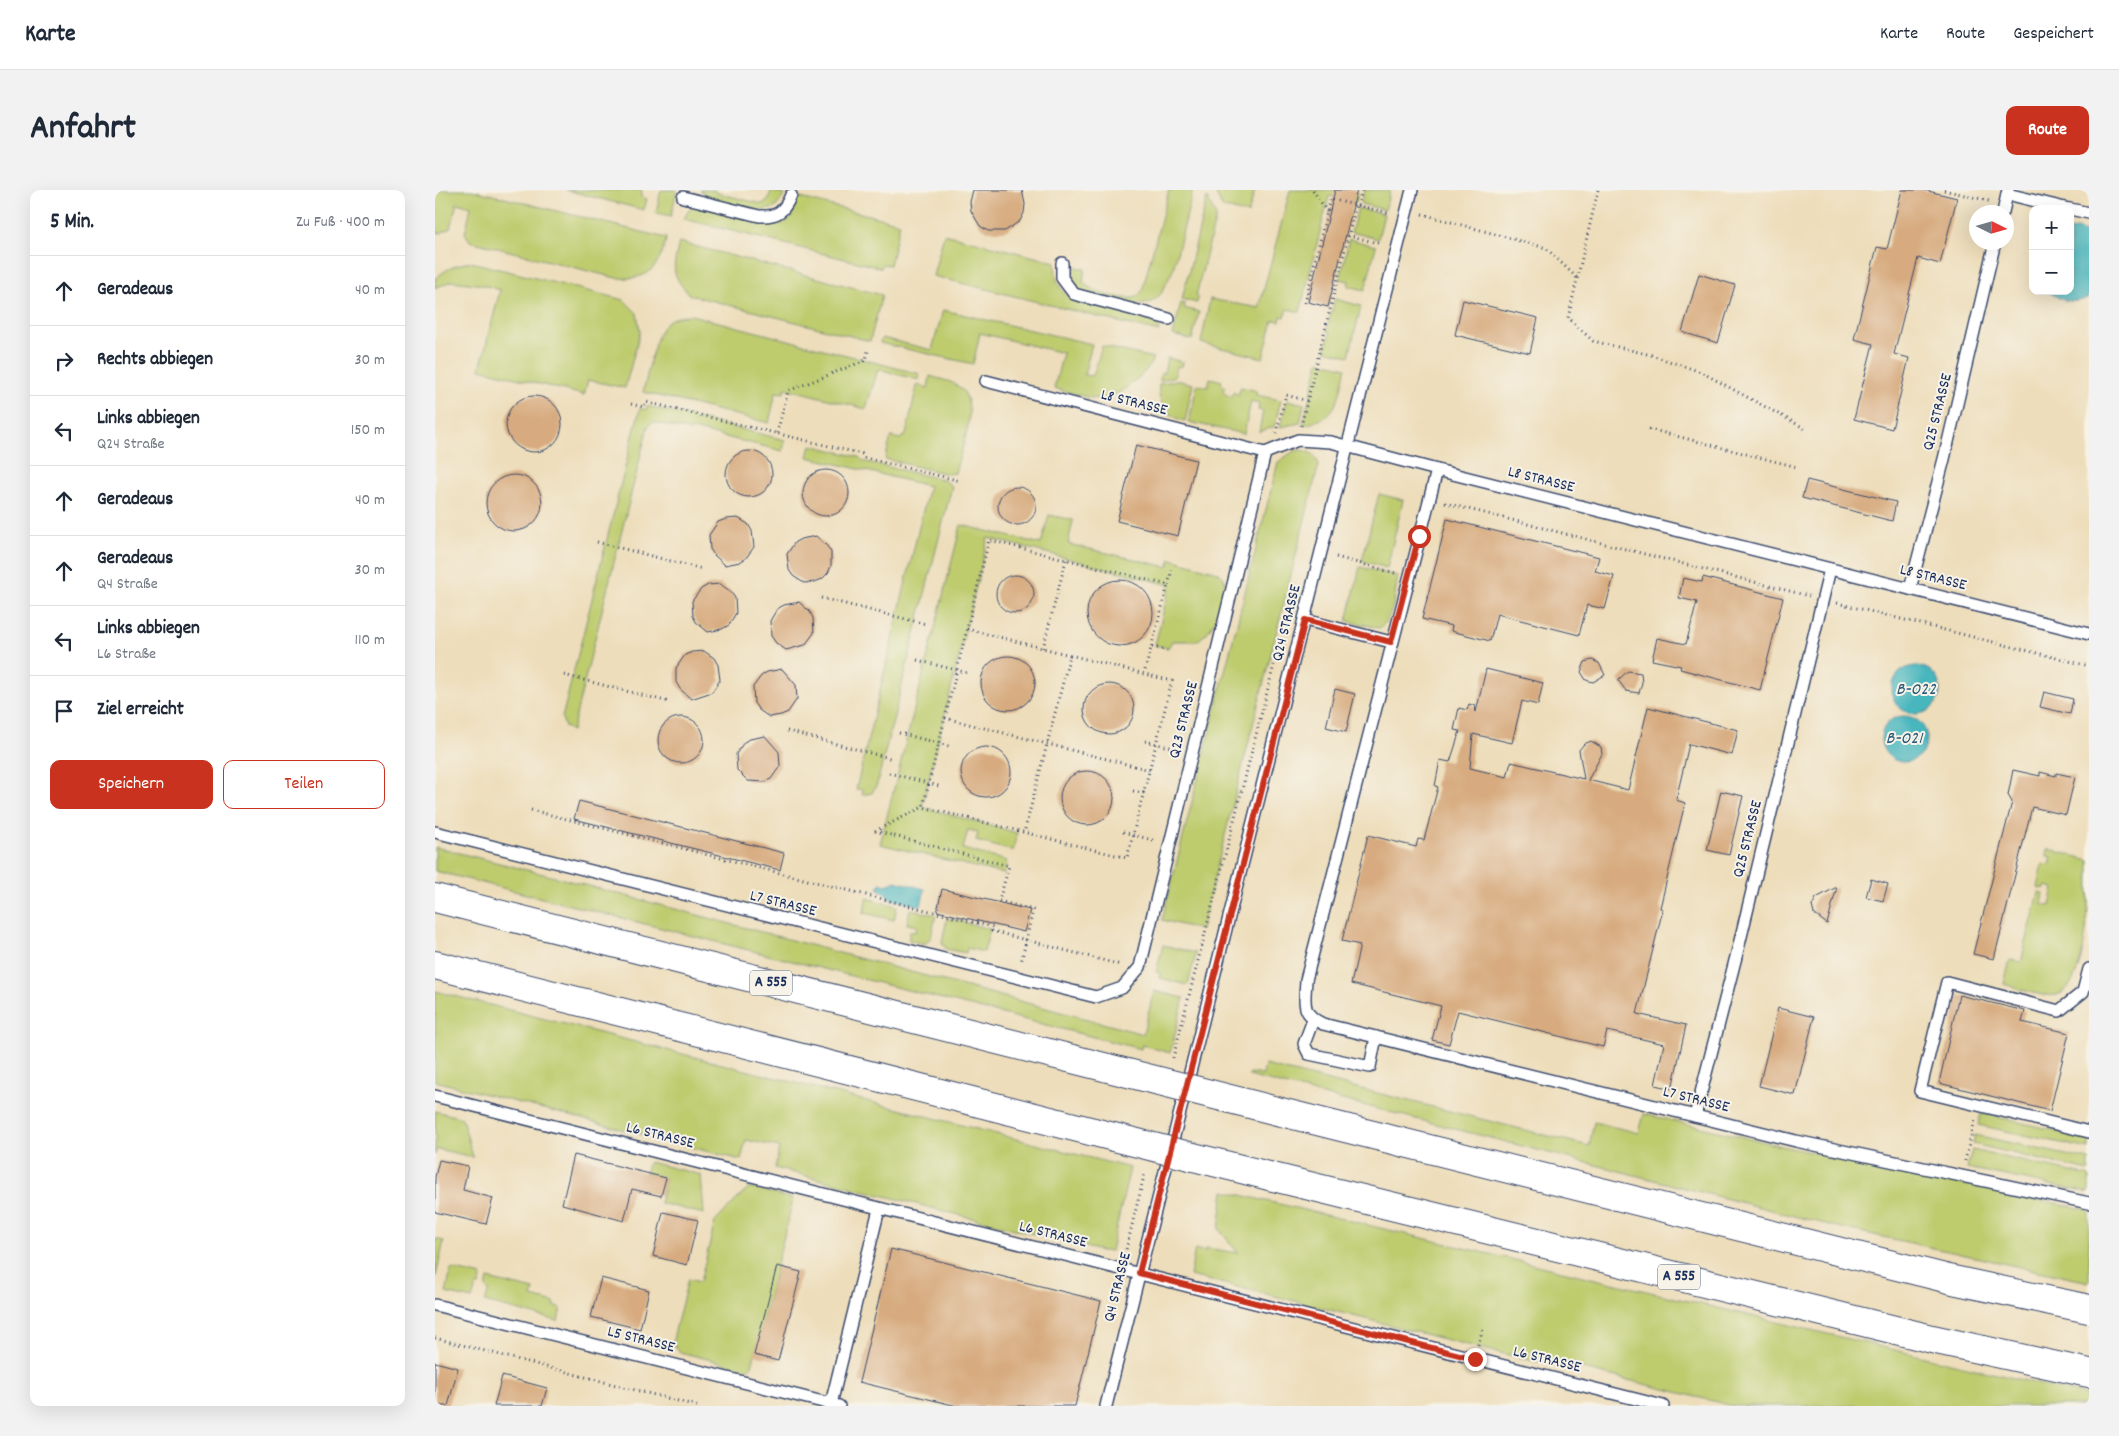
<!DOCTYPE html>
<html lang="de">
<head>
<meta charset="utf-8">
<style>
	body { margin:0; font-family:Dekko,sans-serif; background:#f2f2f3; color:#1f2937 }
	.controls { position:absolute; right:15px; top:15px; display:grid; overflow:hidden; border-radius:10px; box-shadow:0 5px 20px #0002 }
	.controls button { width:45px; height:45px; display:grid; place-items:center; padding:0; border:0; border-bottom:1px solid #e0e1e3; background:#fff; color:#1f2937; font:25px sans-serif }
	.compass { position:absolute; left:1534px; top:15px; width:45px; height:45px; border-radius:50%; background:#fff; box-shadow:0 5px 20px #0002; rotate:95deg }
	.stop { position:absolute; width:15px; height:15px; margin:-11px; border:4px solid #c8321e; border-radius:50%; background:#fff }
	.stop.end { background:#c8321e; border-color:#fff; box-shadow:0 1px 5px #0008 }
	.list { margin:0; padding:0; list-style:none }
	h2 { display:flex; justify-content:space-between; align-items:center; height:65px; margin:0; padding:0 20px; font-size:21px }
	h2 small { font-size:16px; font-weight:400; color:#747a83 }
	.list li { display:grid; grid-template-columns:32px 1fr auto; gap:15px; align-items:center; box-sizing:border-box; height:70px; padding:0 20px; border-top:1px solid #e0e1e3 }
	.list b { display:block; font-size:19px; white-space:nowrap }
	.list p { margin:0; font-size:16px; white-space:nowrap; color:#747a83 }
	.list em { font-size:16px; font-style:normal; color:#747a83 }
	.actions { display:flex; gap:10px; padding:15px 20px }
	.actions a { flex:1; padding:11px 0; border:1px solid #c8321e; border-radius:10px; text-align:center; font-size:18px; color:#c8321e }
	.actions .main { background:#c8321e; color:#fff }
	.icon { flex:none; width:28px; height:28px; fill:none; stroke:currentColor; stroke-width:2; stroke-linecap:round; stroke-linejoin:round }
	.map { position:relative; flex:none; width:1654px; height:1216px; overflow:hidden; border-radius:10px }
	header { display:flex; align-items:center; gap:30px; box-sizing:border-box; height:70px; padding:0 25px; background:#fff; border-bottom:1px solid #e0e1e3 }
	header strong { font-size:24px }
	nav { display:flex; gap:28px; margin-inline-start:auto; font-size:18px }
	.intro { display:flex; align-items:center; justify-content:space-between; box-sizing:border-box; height:120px; padding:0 30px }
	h1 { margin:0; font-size:35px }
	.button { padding:12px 22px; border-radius:10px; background:#c8321e; color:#fff; font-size:18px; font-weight:700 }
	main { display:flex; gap:30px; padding:0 30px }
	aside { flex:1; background:#fff; border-radius:10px; box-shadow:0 5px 20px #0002 }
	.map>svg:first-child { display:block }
	.green { fill:#becc6e; stroke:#6c7e66 }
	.water { fill:#47b6bd; stroke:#31728e }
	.building { fill:#d7ab7f }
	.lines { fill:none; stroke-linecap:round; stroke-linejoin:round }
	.service-casing { stroke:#3a496c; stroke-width:14 }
	.motorway-casing { stroke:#3a496c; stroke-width:30 }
	.path { stroke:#3a496c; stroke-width:3; stroke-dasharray:1 4; stroke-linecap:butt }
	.service { stroke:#fff; stroke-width:11 }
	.motorway { stroke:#fff; stroke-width:28 }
	.motorway-bridge-casing { stroke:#3a496c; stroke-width:30; stroke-linecap:butt }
	.motorway-bridge { stroke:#fff; stroke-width:28 }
	.route { stroke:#c8321e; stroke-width:6 }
	.labels { text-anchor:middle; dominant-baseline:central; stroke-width:4; stroke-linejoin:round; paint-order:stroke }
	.shield { fill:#f7f3e8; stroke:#5d6a87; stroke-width:1 }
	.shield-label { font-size:15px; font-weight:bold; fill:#1b2f5e }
	.street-label { font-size:16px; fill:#1b2f5e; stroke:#f7f3e8 }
	.water-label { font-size:18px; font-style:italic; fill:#28587a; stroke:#f7f3e8 }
</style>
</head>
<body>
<header>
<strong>Karte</strong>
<nav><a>Karte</a><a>Route</a><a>Gespeichert</a></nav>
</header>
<div class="intro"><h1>Anfahrt</h1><a class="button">Route</a></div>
<main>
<aside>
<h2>5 Min.<small>Zu Fuß · 400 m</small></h2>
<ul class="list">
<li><svg class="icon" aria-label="ahead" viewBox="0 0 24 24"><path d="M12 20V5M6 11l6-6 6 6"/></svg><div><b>Geradeaus</b></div><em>40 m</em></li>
<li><svg class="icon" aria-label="right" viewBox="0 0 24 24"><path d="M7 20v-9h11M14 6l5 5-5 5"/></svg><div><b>Rechts abbiegen</b></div><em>30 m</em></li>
<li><svg class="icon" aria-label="left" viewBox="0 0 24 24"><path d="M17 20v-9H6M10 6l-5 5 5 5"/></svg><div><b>Links abbiegen</b><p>Q24 Straße</p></div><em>150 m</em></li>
<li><svg class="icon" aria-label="ahead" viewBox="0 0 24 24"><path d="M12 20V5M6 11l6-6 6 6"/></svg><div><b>Geradeaus</b></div><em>40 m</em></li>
<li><svg class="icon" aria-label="ahead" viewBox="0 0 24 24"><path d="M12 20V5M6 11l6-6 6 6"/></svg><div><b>Geradeaus</b><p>Q4 Straße</p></div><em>30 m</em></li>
<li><svg class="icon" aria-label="left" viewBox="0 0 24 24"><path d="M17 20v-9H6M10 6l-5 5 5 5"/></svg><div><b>Links abbiegen</b><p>L6 Straße</p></div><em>110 m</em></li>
<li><svg class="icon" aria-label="arrive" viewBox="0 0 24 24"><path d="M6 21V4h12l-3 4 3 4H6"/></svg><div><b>Ziel erreicht</b></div></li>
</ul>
<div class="actions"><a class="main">Speichern</a><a>Teilen</a></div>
</aside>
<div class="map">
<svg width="1654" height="1216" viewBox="0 0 1654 1216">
	<rect width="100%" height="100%" fill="#f7f3e8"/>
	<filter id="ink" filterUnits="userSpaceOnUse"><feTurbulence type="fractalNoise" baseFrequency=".02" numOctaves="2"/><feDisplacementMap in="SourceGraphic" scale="10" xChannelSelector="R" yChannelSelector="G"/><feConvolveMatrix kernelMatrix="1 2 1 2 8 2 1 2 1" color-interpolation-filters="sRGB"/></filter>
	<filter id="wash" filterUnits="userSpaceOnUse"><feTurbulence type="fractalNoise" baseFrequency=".0096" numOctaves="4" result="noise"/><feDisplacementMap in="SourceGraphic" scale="20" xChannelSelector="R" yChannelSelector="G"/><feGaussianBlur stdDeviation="1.12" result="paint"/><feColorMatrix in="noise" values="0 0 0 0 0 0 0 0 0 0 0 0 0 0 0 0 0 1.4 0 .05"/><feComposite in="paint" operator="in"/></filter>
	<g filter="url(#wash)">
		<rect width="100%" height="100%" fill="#edddba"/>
		<g class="green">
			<path d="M0 0H37L231 48V50C222 80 214 90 181 88L35 51 30 43 36 17 22 13 15 38 6 43 0 42Z"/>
			<path d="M131 0H207L206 7 212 9 209 20Z"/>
			<path d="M226 0H242L236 26 221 23Z"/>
			<path d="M265 0H280L282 3 327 14 333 11 336 1 350 5 340 18 324 21 274 9Z"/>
			<path d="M734 0H758L738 80 726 104 717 112 697 115 648 103 638 94 633 75 650 79 648 92C658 104 684 109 700 108L707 101Z"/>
			<path d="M779 0H820L813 24 787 17Z"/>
			<path d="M855 0H911L924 3 921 13 894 6 865 122 852 119 850 127 846 126 845 131 838 130 828 168 766 153 775 109 824 118Z"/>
			<path d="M929 0H955L950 20 926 14Z"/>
			<path d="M362 7 465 33 455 75 448 74 446 78 249 29 253 21 260 16 338 34C357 35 359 23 362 7Z"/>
			<path d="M772 8 781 26 761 106 763 108 762 113 747 109Z"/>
			<path d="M923 18 949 24 943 49 916 42Z"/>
			<path d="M509 44 620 72C621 90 622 98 637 110L720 132 724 136V142L498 86Z"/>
			<path d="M914 49 941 56 930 100 913 96 914 91 905 89Z"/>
			<path d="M244 52 447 105 435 151 255 105C235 84 238 79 244 52Z"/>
			<path d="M36 72 189 110 202 123 205 142 190 198 153 190 149 205 45 179 65 100 48 95 17 91 0 98V89C10 79 22 74 36 72Z"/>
			<path d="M900 109 926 116 914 166 890 160 895 142 891 141Z"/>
			<path d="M746 113 750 114 749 118 764 122 757 150 738 145Z"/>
			<path d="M508 120 657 154 649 185 658 186 667 156 718 168C715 182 679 211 665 209 650 208 634 202 619 198L628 163 545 143 538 174 445 153 447 148 497 160Z"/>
			<path d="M256 125 485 184 484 190 443 179 431 219 350 198 349 203 341 202 334 233 208 202C213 185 219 142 233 131 240 126 248 126 256 125Z"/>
			<path d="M732 168 748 172 747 177 742 176 740 186 725 191 726 183H729Z"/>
			<path d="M884 171 911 178C905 199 905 221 884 230 878 232 874 235 868 234Z"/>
			<path d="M495 186C503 189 514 190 521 195 548 210 526 260 520 283L513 284 450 269 456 247 465 249 471 245 482 195 493 198Z"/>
			<path d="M775 188 787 191 786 194 790 197 788 202 795 207 799 202 803 205 806 197 822 201 821 205 846 210 839 237 824 242 828 221 823 220 824 213 816 211 809 244 754 232 762 195 773 197Z"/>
			<path d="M741 190 758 194 750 231C733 227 722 213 724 194Z"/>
			<path d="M852 210 869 214 865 233 845 237Z"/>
			<path d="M212 216 350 250 348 261 257 239 255 241 218 232 213 236 137 541 130 537 127 528 205 218 211 220Z"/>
			<path d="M376 255 424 267 428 271 509 290 517 296 442 594 437 603 427 605 428 600 421 599 423 591 494 296 373 267Z"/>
			<path d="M868 260 878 264 884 274 766 740 727 730 843 272 859 261Z"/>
			<path d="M944 304 968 310 952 378 927 371Z"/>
			<path d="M614 325 638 330 633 354 733 377 736 369 783 382 789 388 790 394 780 431 771 444 762 451H737L733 458 720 455 735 395 553 348 487 617 582 643 578 661 541 651 543 642 533 640 528 659 572 671 569 684 445 654 526 335 606 354Z"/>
			<path d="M925 377 963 386C960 401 959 430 944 438L912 431Z"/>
			<path d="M0 657 124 688 708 844 719 801 749 808 735 863 707 855 706 859 0 681Z"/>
			<path d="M1613 659 1654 670C1654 703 1654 798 1621 805 1604 807 1585 799 1569 794L1575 770 1586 772 1604 703 1609 704 1607 714 1615 716 1619 698 1612 696 1610 700 1603 698 1608 674 1615 675 1617 667 1612 666Z"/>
			<path d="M431 708 462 716 459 730 429 723Z"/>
			<path d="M475 719 501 725 496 747 490 754 474 750V741L481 742 482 736 472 734Z"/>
			<path d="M512 728 555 739 549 762 532 758 531 763 511 759 507 752Z"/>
			<path d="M728 755 761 763 753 795 724 788 725 783 721 782Z"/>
			<path d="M0 801 695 978 676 1061H666L340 978 344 957 311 950 306 970 0 891Z"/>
			<path d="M830 875 1154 956 1159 932 1204 943 1209 924 1360 959 1654 1020V1092L1398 1036 814 886 815 883 828 885Z"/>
			<path d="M0 921 27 928 38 967 2 959 0 965Z"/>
			<path d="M1546 923 1654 949V959L1543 935Z"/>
			<path d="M1540 945 1654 970V981L1538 954Z"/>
			<path d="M1537 960 1654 986V1003L1532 978Z"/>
			<path d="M214 972 266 985 269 1024 225 1013 231 988 210 983Z"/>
			<path d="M314 997 358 1009 317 1176 312 1179 245 1162 238 1155 239 1145 253 1089 265 1092 280 1032Z"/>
			<path d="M789 1001 1654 1206V1216H1298L1104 1168 1103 1172C987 1145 871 1112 755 1086L760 1059 771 1062V1058L803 1063 784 1039Z"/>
			<path d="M0 1049 9 1051 1 1086H0Z"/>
			<path d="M16 1079 47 1086 44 1096H41L37 1109 11 1103Z"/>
			<path d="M53 1089 99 1100 97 1107 120 1113 119 1116 126 1118 123 1131 50 1112 54 1100 51 1098Z"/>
		</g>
		<g class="water">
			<path d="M1641 39 1654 43V107C1640 115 1625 111 1613 101H1635V40Z"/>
			<circle cx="1481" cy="500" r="24"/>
			<circle cx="1469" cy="549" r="23"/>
			<path d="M461 691 490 699 486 716 456 709 449 702 443 699 445 693 451 695Z"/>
		</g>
		<g id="blocks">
			<g class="building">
				<path d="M538 0H587L590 14 589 23 585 31 570 41H553L545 36 536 21 535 12Z"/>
				<path d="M900 0H922L893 117 873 112Z"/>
				<path d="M1467 0H1489L1522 8 1505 74 1483 68 1459 164 1474 168 1457 239 1419 229 1438 154 1419 149 1442 57 1452 59Z"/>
				<path d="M1264 84 1300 95 1283 153 1247 142Z"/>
				<path d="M1028 110 1103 128 1095 163 1020 145Z"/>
				<circle cx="99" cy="234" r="28"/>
				<path d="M701 255 761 270 743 346 682 331Z"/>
				<circle cx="314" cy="284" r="23"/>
				<circle cx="391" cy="303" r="23"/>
				<circle cx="79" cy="313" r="28"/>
				<path d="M1372 290 1461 312 1457 331 1367 308Z"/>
				<circle cx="582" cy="316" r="19"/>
				<path d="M303 328 313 334 317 341 319 357 311 368 305 372 290 375 279 365 275 359 274 345 283 332 291 329Z"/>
				<path d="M1012 329 1164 367 1160 381 1179 386 1170 419 1152 415 1144 445 1062 424 1055 451 1016 441 1017 436 987 429Z"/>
				<path d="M381 346 392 356 396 362V376L393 383 387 389 380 392 369 393 358 386 354 380 352 364 360 352 366 349Z"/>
				<circle cx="580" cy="404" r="19"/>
				<path d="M1268 387 1348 408 1325 500 1245 479 1246 476 1217 470 1222 448 1251 454 1262 412 1244 408 1248 388 1267 392Z"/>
				<circle cx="685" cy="423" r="33"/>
				<path d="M285 394 295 401 300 408 301 423 294 435 287 439 273 442 261 432 258 426 257 411 266 399 273 395Z"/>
				<path d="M364 412 375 422 378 428 379 443 370 455 351 460 341 453 336 446 335 431 342 419 349 415Z"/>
				<path d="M269 461 279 468 283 475 285 490 277 502 256 509 245 499 241 492V478L250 465 257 462Z"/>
				<circle cx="573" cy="493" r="27"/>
				<path d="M1157 470 1164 473 1170 485 1158 492 1151 490 1146 482 1150 472Z"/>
				<path d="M347 479 361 495 362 509 353 522 346 525 334 527 324 520 319 513 318 497 326 486 332 482Z"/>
				<path d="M1051 479 1108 493 1103 515 1087 511 1077 553 1038 544 1035 578 1072 587 1076 572 1149 589 1144 560 1149 554 1156 551 1166 557 1167 564 1153 590 1193 600 1213 517 1303 540 1297 565 1254 554 1241 610 1250 613 1225 718 1228 719 1202 824 1251 835 1237 899 1220 895 1229 854 1172 841 1168 857 1023 821 1014 854 997 850 1006 816 916 794 925 755 907 751 933 645 981 657 983 649 989 650 1003 597 1000 596 1005 570 1015 572 1025 541 1019 540 1024 518 1032 520 1034 514 1040 516 1041 522Z"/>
				<path d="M1193 481 1206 483 1207 493 1204 503 1191 501 1183 490Z"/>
				<circle cx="674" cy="519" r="25"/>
				<path d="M900 499 920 504 911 542 891 537Z"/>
				<path d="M1609 502 1638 509 1635 524 1605 517Z"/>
				<circle cx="246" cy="550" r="23"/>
				<path d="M330 546 344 562 345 576 336 589 329 592 313 591 302 580 301 564 309 552 315 549Z"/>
				<circle cx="551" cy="582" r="25"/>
				<path d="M1578 580 1605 586V582L1621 586V583L1640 587 1631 625 1597 617 1559 769 1538 764 1577 612 1573 605Z"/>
				<circle cx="652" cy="608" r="27"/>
				<path d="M1286 601 1308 606 1294 665 1272 660Z"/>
				<path d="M144 611 349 663 345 680 139 629Z"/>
				<path d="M1436 689 1453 694 1448 711 1431 707Z"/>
				<path d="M1402 697 1392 734 1379 724 1377 716 1381 708Z"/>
				<path d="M507 699 595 720 589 742 502 721Z"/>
				<path d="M1524 805 1590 821 1587 832 1634 843 1615 921 1504 893Z"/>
				<path d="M1343 818 1379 827 1360 905 1324 896Z"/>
				<path d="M139 965 231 988 226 1006 197 999 189 1031 127 1014Z"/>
				<path d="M4 970 33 976 28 1000 58 1008 51 1034 0 1022V987Z"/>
				<path d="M228 1022 263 1030 252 1075 218 1066Z"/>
				<path d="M456 1059 666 1111 640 1216H522L424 1192Z"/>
				<path d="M342 1076 366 1082 343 1171 319 1165Z"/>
				<path d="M166 1088 214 1100 205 1139 156 1127Z"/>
				<path d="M0 1172 23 1178 13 1216H0Z"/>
				<path d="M67 1186 112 1198 107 1216H59Z"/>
			</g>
		</g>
	</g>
	<g filter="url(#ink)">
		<use href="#blocks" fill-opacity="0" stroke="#3a496c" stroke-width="1"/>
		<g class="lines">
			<g class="service-casing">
				<g id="service">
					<path d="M1572 4 1634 19"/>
					<path d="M248 7 324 26C342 27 349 22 356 5"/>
					<path d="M1635 19 1654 23"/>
					<path d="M1568 22 1573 0"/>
					<path d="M627 73V88L639 104 734 129"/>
					<path d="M551 191 830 263 863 250 896 252 1002 280 1654 444"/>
					<path d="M1002 280 871 790C870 811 865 824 888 834L1361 951 1654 1013"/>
					<path d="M1475 399 1509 269 1560 52"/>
					<path d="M870 430 956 452"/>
					<path d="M0 642 661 807 687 798 705 777 830 263"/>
					<path d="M1654 779 1648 802 1624 821 1512 792 1485 901 1654 942"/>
					<path d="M878 830 869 854 874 864 935 877 941 847"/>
					<path d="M0 906 1228 1216"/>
					<path d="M1260 926 1303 759 1395 379"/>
					<path d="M0 1115 404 1216"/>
					<path d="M396 1214 444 1019"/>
					<path d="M671 1216 977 0"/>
				</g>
			</g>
			<g class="motorway-casing">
				<g id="motorway">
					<path d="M0 708 673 878"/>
					<path d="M0 775 659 942"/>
					<path d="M846 922 1518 1090 1654 1119"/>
					<path d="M834 986 1497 1149 1654 1183"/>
				</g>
			</g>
			<g class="path">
				<path d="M878 0 892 22"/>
				<path d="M1163 0 1133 128 1158 151 1216 165 1266 182 1371 239"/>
				<path d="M1509 0 1554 11"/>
				<path d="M923 16 927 0"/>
				<path d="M987 24 1111 58 1142 88"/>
				<path d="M913 45 946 54"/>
				<path d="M870 113 895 9 954 23"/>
				<path d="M196 214 209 217 211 212 427 264 430 268 526 291"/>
				<path d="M866 236 921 15"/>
				<path d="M1214 239 1362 277"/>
				<path d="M342 243 353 201 431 170 433 161"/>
				<path d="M841 243 851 205 873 211"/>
				<path d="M1010 313 1374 406"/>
				<path d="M162 352 267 379"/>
				<path d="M901 367 960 383"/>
				<path d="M733 395 737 380"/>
				<path d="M386 408 491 434"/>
				<path d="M1402 413 1654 476"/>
				<path d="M532 439 635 465 589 643"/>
				<path d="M717 457 732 460"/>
				<path d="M608 458 631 370"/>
				<path d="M635 465 737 491 692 668 488 617 554 350 733 395 709 484"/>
				<path d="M482 470 533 483"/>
				<path d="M129 485 234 512"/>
				<path d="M510 528 715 580"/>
				<path d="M352 541 458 569"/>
				<path d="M464 543 514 556"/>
				<path d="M710 551 742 559"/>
				<path d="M454 583 504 596"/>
				<path d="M698 601 709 603"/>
				<path d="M96 620 558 737 557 741 686 775"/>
				<path d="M440 641 574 676 564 711 598 720 586 773"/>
				<path d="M440 641 488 617"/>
				<path d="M688 642 721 651"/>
				<path d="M738 868 840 471"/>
				<path d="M1530 971 1540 930"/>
				<path d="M690 1064 710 982"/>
				<path d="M0 1148 262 1216"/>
				<path d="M1043 1155 1048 1139"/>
			</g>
			<use href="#service" class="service"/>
			<use href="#motorway" class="motorway"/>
			<g class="motorway-bridge-casing">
				<g id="motorway-bridge">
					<path d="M673 878 846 922"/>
					<path d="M659 942 834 986"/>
				</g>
			</g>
			<use href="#motorway-bridge" class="motorway-bridge"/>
		</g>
	</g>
	<g class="lines" filter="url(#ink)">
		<path class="route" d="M984 346 956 452 870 430 704 1083 1040 1169"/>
	</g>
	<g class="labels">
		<g class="shield">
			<rect x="315" y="780.5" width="42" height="25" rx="4"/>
			<rect x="1223" y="1074.5" width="42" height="25" rx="4"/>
		</g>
		<g class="shield-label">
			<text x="336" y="793">A 555</text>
			<text x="1244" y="1087">A 555</text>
		</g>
		<g class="street-label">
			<text transform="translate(699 213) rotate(14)">L8 STRASSE</text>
			<text transform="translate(1503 222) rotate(-76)">Q25 STRASSE</text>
			<text transform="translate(1106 290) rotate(14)">L8 STRASSE</text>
			<text transform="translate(1498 388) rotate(14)">L8 STRASSE</text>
			<text transform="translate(852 433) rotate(-76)">Q24 STRASSE</text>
			<text transform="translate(749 530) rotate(-76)">Q23 STRASSE</text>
			<text transform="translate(1313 649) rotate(-76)">Q25 STRASSE</text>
			<text transform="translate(348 714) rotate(14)">L7 STRASSE</text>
			<text transform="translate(1261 910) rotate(14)">L7 STRASSE</text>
			<text transform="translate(225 946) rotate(14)">L6 STRASSE</text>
			<text transform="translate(618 1045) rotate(14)">L6 STRASSE</text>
			<text transform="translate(683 1097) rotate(-76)">Q4 STRASSE</text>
			<text transform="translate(206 1150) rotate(14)">L5 STRASSE</text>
			<text transform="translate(1112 1170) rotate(14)">L6 STRASSE</text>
		</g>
		<g class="water-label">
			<text x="1481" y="500">B-022</text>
			<text x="1469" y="549">B-021</text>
		</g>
	</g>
</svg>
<div class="controls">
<button>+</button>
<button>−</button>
</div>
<svg class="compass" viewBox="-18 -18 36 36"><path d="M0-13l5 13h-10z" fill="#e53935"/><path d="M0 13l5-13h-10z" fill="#747a83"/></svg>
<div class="stop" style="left:984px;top:346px"></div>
<div class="stop end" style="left:1040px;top:1169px"></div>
</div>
</main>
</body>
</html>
